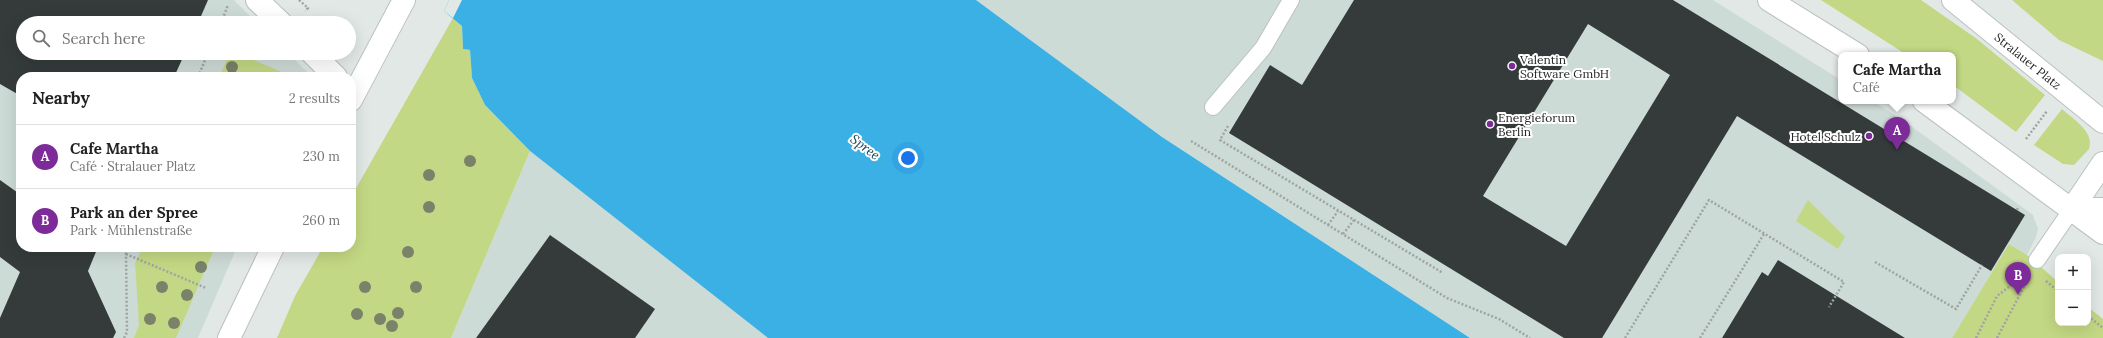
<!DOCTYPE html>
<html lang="en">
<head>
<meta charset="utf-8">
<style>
	body { margin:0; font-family:Lora,serif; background:#f6f6f6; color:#222 }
	.controls { position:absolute; right:12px; bottom:12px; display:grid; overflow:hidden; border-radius:8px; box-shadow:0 4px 16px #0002 }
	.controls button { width:36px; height:36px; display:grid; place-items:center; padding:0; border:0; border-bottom:1px solid #e0e0e0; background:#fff; color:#222; font:20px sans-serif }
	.you { position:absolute; left:908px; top:158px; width:14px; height:14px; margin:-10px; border:3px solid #fff; border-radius:50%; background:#1a73e8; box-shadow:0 0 0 6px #1a73e833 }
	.badge { display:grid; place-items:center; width:26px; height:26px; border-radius:50%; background:#7e2b9a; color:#fff; font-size:13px; font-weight:700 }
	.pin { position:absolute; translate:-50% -33px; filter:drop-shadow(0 1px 2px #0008) }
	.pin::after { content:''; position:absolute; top:21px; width:14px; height:12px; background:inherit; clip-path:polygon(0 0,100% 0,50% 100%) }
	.popup { position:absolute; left:1838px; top:52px; width:118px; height:52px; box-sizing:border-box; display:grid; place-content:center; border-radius:8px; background:#fff; filter:drop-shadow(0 1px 3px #0005); font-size:13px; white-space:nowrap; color:#767676 }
	.popup b { font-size:15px; color:#222 }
	.popup::after { content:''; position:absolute; left:50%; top:100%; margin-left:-8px; border:8px solid transparent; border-top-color:#fff }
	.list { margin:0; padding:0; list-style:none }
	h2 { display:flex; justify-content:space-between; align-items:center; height:52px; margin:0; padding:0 16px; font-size:17px }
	h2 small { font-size:13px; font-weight:400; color:#767676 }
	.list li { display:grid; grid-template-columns:26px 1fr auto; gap:12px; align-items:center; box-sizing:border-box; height:64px; padding:0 16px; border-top:1px solid #e0e0e0 }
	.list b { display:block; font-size:15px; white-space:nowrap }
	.list p { margin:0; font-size:13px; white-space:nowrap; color:#767676 }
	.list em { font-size:13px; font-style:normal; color:#767676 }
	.icon { flex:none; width:22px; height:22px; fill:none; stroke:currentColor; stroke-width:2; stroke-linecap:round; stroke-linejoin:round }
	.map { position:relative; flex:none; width:2103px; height:338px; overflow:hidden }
	.search { position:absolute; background:#fff; box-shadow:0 4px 16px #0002; left:16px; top:16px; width:340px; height:44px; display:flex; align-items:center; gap:10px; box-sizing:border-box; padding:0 14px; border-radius:22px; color:#767676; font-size:15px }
	.panel { position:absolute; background:#fff; box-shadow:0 4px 16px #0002; left:16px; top:72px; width:340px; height:180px; border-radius:16px }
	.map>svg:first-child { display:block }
	.built { fill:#cddbd7 }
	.green { fill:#c3d884 }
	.water { fill:#3bb0e4 }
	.pier { fill:#e1e8e6 }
	.building { fill:#353b3b; fill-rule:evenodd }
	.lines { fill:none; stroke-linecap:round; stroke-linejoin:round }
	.lane-casing { stroke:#bac1bf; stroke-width:18 }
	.street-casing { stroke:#bac1bf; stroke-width:24 }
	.secondary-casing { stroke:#bac1bf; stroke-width:24 }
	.path { stroke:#9fa4a3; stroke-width:2.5; stroke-dasharray:2 2; stroke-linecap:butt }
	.lane { stroke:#fff; stroke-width:16 }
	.street { stroke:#fff; stroke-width:22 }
	.secondary { stroke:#fff; stroke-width:22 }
	.tree { fill:#7a826a }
	.poi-dot { fill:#7e2b9a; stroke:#fff; stroke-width:1.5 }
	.labels { text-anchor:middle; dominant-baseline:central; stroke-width:4; stroke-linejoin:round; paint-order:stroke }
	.poi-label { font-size:12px; fill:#252726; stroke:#fff; text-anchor:start }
	.street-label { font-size:12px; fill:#252726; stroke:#fff }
	.water-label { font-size:13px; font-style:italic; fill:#0c3d53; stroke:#fff }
</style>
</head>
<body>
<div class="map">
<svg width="2103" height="338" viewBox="0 0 2103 338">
	<rect width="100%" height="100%" fill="#e1e8e6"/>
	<g class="built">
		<path d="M0 0H234L257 23H23V53H288L308 73V77H21V247H237L198 338H0Z"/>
		<path d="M976 0H1713L1841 80V101H1873L1907 123 2033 215 2038 229 2036 237 2027 255 2009 244 1952 338H1470L1162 137Z"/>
		<path d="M530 151 768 338H451Z"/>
	</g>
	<g class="green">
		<path d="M1821 0H1921L1977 39 2045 95 2016 132 1953 85V55H1907Z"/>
		<path d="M2012 0H2103V61L2059 40Z"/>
		<path d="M453 18 462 26 463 49 470 50 472 78 485 105 530 151 451 338H277L295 296 323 247H351V197Z"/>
		<path d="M230 53H237L289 75 288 77H219Z"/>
		<path d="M2062 109C2073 119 2095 132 2089 149L2074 165 2063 164 2034 145Z"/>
		<path d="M1808 200 1845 237 1838 249 1796 221Z"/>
		<path d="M2009 244 2027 255 2058 282V323H2088V307L2103 319V338H1952Z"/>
		<path d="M143 247H215L176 338H134L139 325 135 263Z"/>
	</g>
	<path class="water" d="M449 0H976L1162 137 1470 338H768L530 151 485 105 472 78 470 50 463 49 462 26 444 11Z"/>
	<path class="pier" d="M449 0H462L453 18 444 11Z"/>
	<g class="building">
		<path d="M0 0H208L198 23H23V53H185L174 77H21V96L0 84Z"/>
		<path d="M1354 0H1673L2025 215 1991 271 1737 116 1602 338H1564L1229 133 1270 65 1302 85ZM1588 24 1670 75 1566 246 1483 196Z"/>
		<path d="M0 180 21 195V247H98L88 271 116 332 113 338H0V318L20 272 0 257Z"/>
		<path d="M550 235 655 309 635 338H476Z"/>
		<path d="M1778 260 1905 338H1722L1762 272 1768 276Z"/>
	</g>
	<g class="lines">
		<g class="lane-casing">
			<g id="lane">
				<path d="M1213 107 1263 48 1291 0"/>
				<path d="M2037 260 2072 209"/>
			</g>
		</g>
		<g class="street-casing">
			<g id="street">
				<path d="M257 0 281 23"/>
				<path d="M312 53 336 77"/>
			</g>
		</g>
		<g class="secondary-casing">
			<g id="secondary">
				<path d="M1769 0 1858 55"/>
				<path d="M1953 0 2103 122"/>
				<path d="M351 100 404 0"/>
				<path d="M1924 101 2103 233"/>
				<path d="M2072 209 2103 163"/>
				<path d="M2072 209H2103"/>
				<path d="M229 338 273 247"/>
			</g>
		</g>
		<g class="path">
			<path d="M299 0 308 8 305 11"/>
			<path d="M221 23 228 5"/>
			<path d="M198 77 208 53"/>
			<path d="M1228 126 1220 140 1443 273"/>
			<path d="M2026 139 2047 111"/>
			<path d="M1191 141 1447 298 1499 319 1530 338"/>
			<path d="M2017 210 2018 207"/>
			<path d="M1328 225 1338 211"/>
			<path d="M1343 234 1354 220"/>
			<path d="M126 254 206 288"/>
			<path d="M1875 262 1956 309 1982 265"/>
			<path d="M2046 281 2058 291"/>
			<path d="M2088 316 2103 328"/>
			<path d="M124 338 127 332 126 254 129 247"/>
			<path d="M1625 338 1709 200 1844 282 1829 307"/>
			<path d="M1700 338 1764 234"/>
			<path d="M1976 338 1997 296 2022 277"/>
			<path d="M1997 338 2027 281"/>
		</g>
		<use href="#lane" class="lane"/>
		<use href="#street" class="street"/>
		<use href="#secondary" class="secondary"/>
	</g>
	<g class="tree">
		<circle cx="232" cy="67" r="6"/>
		<circle cx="470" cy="161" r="6"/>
		<circle cx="429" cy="175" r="6"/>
		<circle cx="429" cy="207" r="6"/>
		<circle cx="408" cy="252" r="6"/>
		<circle cx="201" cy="267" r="6"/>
		<circle cx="162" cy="287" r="6"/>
		<circle cx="365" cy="287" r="6"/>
		<circle cx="416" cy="287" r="6"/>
		<circle cx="187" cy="295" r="6"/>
		<circle cx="398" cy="313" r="6"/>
		<circle cx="357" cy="314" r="6"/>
		<circle cx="150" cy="319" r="6"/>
		<circle cx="380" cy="319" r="6"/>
		<circle cx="174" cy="323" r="6"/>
		<circle cx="392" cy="326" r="6"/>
	</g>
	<g class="poi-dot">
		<circle cx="1512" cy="66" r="4"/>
		<circle cx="1490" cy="124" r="4"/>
		<circle cx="1869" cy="136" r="4"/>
	</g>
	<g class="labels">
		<g class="poi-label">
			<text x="1520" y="59">Valentin<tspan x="1520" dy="14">Software GmbH</tspan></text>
			<text x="1498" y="117">Energieforum<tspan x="1498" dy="14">Berlin</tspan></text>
			<text x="1861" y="136" text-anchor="end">Hotel Schulz</text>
		</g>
		<g class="street-label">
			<text transform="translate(2028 61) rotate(39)">Stralauer Platz</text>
		</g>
		<g class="water-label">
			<text transform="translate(865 147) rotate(37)">Spree</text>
		</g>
	</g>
</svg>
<div class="controls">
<button>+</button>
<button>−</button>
</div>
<div class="you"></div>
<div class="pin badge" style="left:1897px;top:150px">A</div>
<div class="popup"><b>Cafe Martha</b>Café</div>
<div class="pin badge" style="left:2018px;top:295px">B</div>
<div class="search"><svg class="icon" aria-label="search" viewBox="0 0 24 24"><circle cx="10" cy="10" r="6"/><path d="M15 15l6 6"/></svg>Search here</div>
<section class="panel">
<h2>Nearby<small>2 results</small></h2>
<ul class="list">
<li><span class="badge">A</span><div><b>Cafe Martha</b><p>Café · Stralauer Platz</p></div><em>230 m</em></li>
<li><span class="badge">B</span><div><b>Park an der Spree</b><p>Park · Mühlenstraße</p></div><em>260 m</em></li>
</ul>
</section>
</div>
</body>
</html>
